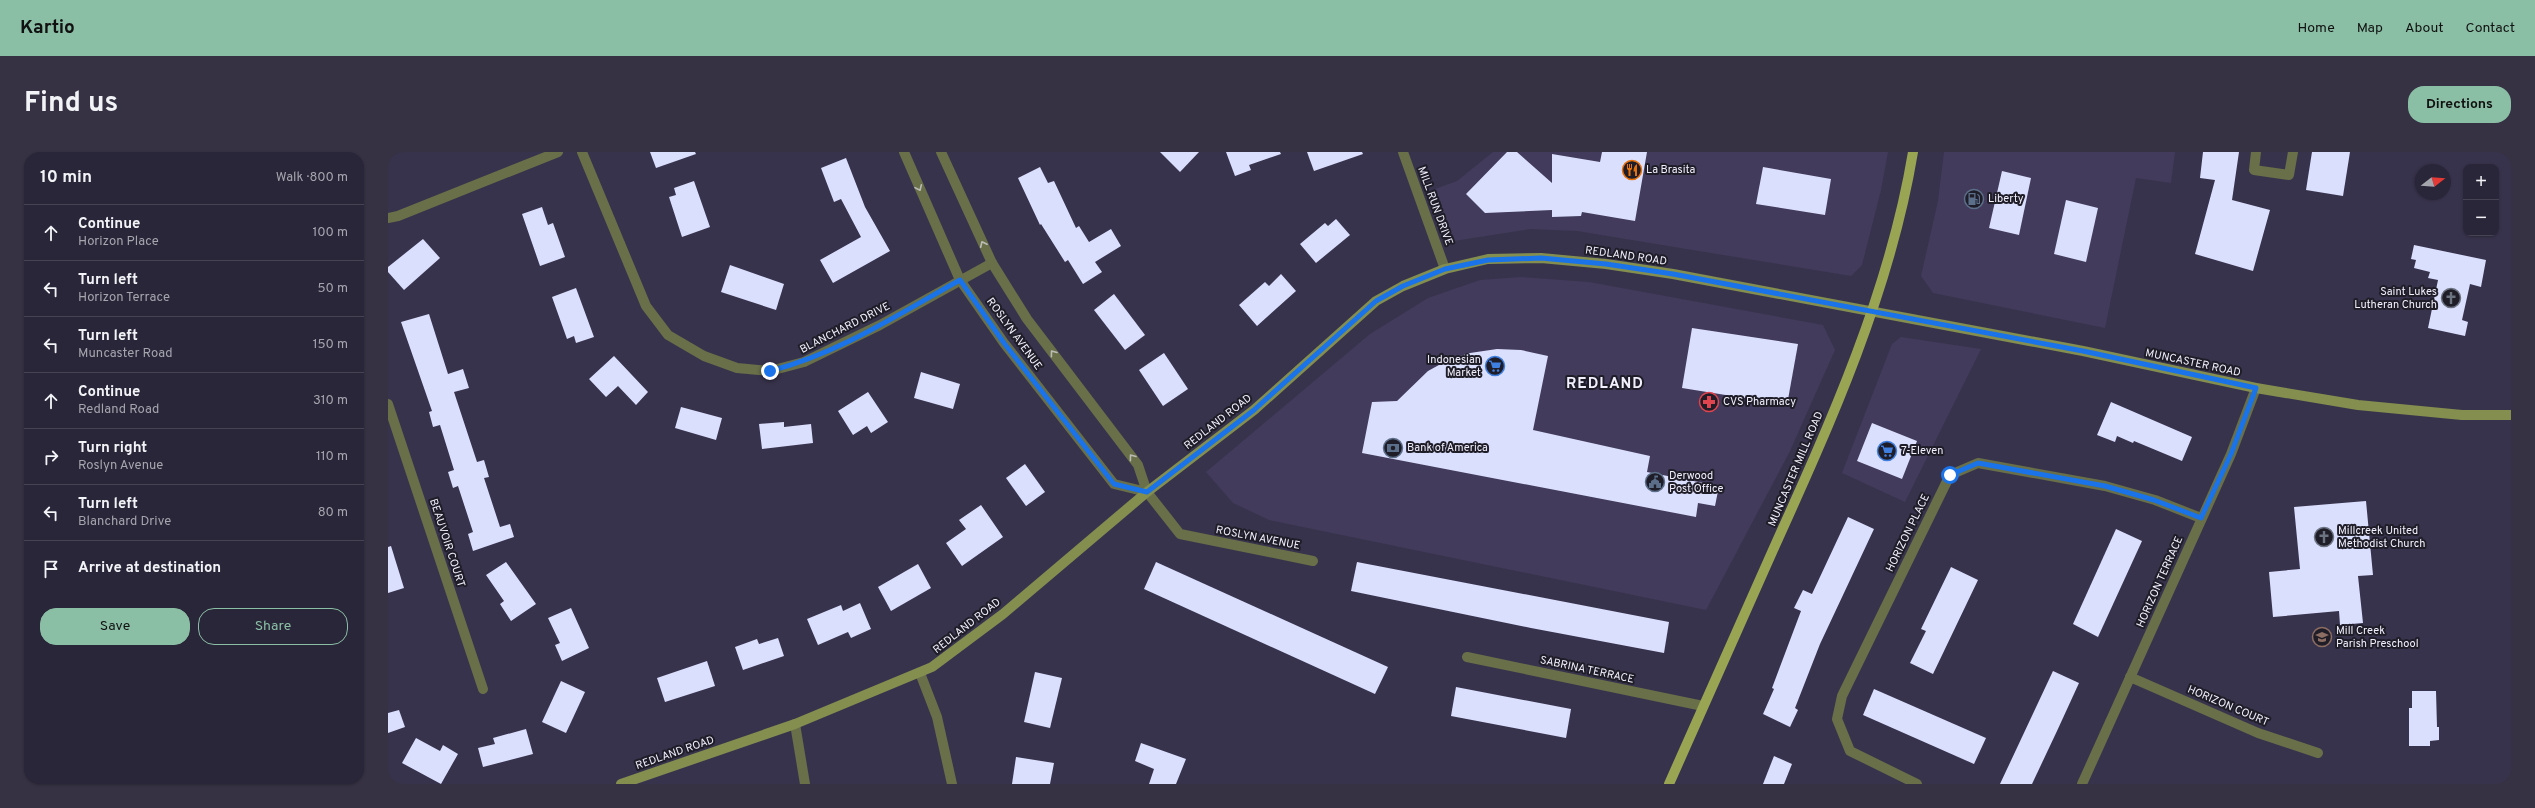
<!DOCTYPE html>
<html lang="en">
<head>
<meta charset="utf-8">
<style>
	body { margin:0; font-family:Overpass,sans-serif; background:#363244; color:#f1f3f6 }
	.controls { position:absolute; right:12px; top:12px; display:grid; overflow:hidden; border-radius:8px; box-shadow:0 1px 3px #0004 }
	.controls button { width:36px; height:36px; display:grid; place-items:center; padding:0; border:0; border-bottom:1px solid #464353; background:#2a2639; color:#f1f3f6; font:20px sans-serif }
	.compass { position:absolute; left:2027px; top:12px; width:36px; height:36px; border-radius:50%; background:#2a2639; box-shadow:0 1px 3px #0004; rotate:73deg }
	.stop { position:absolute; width:12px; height:12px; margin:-9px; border:3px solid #1a73e8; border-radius:50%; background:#fff }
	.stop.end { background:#1a73e8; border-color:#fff; box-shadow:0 1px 4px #0008 }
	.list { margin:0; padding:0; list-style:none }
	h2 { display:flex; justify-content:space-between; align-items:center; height:52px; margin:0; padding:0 16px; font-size:17px }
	h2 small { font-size:13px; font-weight:400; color:#a5a5ae }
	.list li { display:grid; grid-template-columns:26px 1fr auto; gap:12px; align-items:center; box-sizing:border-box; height:56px; padding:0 16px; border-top:1px solid #464353 }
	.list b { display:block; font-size:15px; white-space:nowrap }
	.list p { margin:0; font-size:13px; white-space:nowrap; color:#a5a5ae }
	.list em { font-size:13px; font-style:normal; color:#a5a5ae }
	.actions { display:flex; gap:8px; padding:12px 16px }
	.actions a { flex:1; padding:9px 0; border:1px solid #8abfa5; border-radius:16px; text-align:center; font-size:14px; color:#8abfa5 }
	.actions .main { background:#8abfa5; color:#111 }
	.icon { flex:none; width:22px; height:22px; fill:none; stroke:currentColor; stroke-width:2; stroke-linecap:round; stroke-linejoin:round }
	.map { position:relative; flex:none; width:2123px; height:632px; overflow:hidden; border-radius:16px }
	header { display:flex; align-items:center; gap:24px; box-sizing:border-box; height:56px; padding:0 20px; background:#8abfa5; color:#111 }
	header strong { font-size:19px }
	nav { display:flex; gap:22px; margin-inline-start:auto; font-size:14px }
	.intro { display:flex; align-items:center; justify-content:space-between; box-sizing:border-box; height:96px; padding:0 24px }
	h1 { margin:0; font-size:28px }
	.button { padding:10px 18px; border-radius:16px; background:#8abfa5; color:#111; font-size:14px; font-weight:700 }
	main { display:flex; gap:24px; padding:0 24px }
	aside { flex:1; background:#2a2639; border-radius:16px; box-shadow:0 1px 3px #0004 }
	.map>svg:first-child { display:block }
	.built { fill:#423b5b }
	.building { fill:#dbdffe }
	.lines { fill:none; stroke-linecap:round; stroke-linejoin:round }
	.street { stroke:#696f48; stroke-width:10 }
	.secondary { stroke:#848e4f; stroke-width:10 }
	.primary { stroke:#99a553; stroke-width:10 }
	.oneway { stroke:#bbbcb5 }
	.route { stroke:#1a73e8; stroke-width:5 }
	.labels { text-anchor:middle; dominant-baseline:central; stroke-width:4; stroke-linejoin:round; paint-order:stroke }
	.poi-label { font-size:11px; fill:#f2f0fd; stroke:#1f1d28; text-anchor:start }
	.street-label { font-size:11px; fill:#f2f0fd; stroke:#1f1d28 }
	.district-label { font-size:15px; font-weight:bold; letter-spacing:1px; fill:#f2f0fd; stroke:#1f1d28 }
</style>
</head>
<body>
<header>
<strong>Kartio</strong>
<nav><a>Home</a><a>Map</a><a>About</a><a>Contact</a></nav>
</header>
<div class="intro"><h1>Find us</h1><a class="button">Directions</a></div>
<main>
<aside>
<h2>10 min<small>Walk · 800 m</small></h2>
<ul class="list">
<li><svg class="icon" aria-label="ahead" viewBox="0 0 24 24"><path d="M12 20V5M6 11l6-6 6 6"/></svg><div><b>Continue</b><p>Horizon Place</p></div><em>100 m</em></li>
<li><svg class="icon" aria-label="left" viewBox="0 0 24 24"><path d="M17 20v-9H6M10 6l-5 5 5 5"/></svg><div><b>Turn left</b><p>Horizon Terrace</p></div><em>50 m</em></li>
<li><svg class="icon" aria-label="left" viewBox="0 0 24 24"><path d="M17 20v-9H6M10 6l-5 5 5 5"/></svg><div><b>Turn left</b><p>Muncaster Road</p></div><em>150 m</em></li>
<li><svg class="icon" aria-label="ahead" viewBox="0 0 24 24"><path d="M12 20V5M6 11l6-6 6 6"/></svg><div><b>Continue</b><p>Redland Road</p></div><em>310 m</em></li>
<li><svg class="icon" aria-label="right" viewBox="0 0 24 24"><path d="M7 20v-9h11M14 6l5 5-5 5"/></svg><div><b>Turn right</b><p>Roslyn Avenue</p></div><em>110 m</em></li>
<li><svg class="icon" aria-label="left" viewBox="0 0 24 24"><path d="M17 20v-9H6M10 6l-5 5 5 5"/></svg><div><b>Turn left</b><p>Blanchard Drive</p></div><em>80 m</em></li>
<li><svg class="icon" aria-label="arrive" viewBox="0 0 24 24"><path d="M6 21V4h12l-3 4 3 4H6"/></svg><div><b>Arrive at destination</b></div></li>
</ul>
<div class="actions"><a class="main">Save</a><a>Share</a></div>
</aside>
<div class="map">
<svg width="2123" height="632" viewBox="0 0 2123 632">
	<rect width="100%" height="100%" fill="#38334c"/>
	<g class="built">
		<path d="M1105 0H1500L1493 38 1474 113 1463 124 1189 79 1142 77 1066 89 1047 37 1069 29Z"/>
		<path d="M1556 0H1787L1783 31 1748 26 1717 176 1545 141 1533 124 1550 49Z"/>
		<path d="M1134 125 1201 130 1435 173 1447 198 1402 299 1318 458 881 368 845 351 818 320 982 182 1040 146 1092 128Z"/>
		<path d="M1513 185 1593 197 1517 350 1454 321 1504 192Z"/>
	</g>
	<g class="building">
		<path d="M262 0H307L308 2 268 16Z"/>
		<path d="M772 0H811L792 20Z"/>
		<path d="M838 0H892L893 2 861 13 863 18 847 24Z"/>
		<path d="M919 0H974L975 2 926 19Z"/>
		<path d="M1119 0H1129L1164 31V2L1212 10 1214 0H1259L1247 69 1194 60 1193 64 1164 65V58L1097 61 1078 42Z"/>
		<path d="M1815 0H1851L1844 48 1882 58 1865 119 1807 102 1827 28 1812 26Z"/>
		<path d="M1924 0H1962L1955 44 1918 38Z"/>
		<path d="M458 6 477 55 502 99 445 131 432 108 473 85 453 47 446 50 433 16Z"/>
		<path d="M652 15 660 31 666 29 688 76 691 74 701 90 723 77 733 94 707 110 714 120 695 132 680 108 677 110 653 72 652 73 630 26Z"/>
		<path d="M1375 15 1443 27 1437 63 1368 52Z"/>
		<path d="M1614 19 1643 26 1631 83 1601 76Z"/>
		<path d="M306 29 322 75 294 85 281 45 288 43 286 36Z"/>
		<path d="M1678 48 1710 56 1698 110 1666 102Z"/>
		<path d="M154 55 160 73 165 71 177 105 152 114 134 62Z"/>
		<path d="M948 67 962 83 928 111 912 92 937 71 940 74Z"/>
		<path d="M35 87 52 106 16 138 0 120V115Z"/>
		<path d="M2026 93 2098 108 2093 135 2082 132 2074 168 2080 170 2077 184 2040 176 2050 128 2040 126 2042 120 2026 116 2028 108 2023 107Z"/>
		<path d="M342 113 396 132 388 158 333 140Z"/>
		<path d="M893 122 908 139 869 174 851 153 877 130 881 134Z"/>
		<path d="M188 136 206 185 188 191 186 184 179 187 164 145Z"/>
		<path d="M726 142 757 183 737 198 706 158Z"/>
		<path d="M41 162 60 222 75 217 81 236 66 240 89 310 96 308 101 325 96 326 112 375 122 372 126 385 85 399 80 382 85 380 70 334 65 336 60 320 66 318 52 273 45 275 41 260 44 259 13 170Z"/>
		<path d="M1304 176 1410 192 1399 253 1294 236Z"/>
		<path d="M1109 197 1133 198 1160 204 1145 278 1262 304 1259 320 1331 334 1327 354 1310 351 1308 365 974 301 984 250 1009 249 1040 219 1060 208 1082 201Z"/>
		<path d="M776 201 800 237 775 254 751 218Z"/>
		<path d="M226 204 260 240 248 253 230 234 218 245 201 227Z"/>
		<path d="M533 220 572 232 565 257 526 246Z"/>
		<path d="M480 240 500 270 483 281 479 274 465 283 450 259Z"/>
		<path d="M1723 250 1804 285 1794 309 1746 289 1745 291 1729 284 1727 290 1709 283Z"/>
		<path d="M293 255 334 266 328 288 287 276Z"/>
		<path d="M396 270V275L423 272 425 291 374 297 371 272Z"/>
		<path d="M1484 271 1529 289 1514 327 1469 309Z"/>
		<path d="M637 312 657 340 638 354 618 326Z"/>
		<path d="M1978 349 1985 423 1970 424 1975 471 1952 473 1951 459 1885 465 1881 420 1912 417 1906 355Z"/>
		<path d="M593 353 615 385 574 414 558 391 578 377 571 368Z"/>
		<path d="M1460 365 1486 377 1432 492 1407 556 1410 558 1402 575 1375 562 1386 537 1384 536 1413 459 1406 456 1415 438 1424 442Z"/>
		<path d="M1728 377 1754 389 1710 485 1685 472Z"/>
		<path d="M3 394 16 436 0 441V395Z"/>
		<path d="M118 410 148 452 123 469 112 452 116 449 98 423Z"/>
		<path d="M768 410 1000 515 987 542 756 437Z"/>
		<path d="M969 410 1281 470 1276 501 1143 476 963 439Z"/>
		<path d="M530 412 543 436 503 459 490 435Z"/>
		<path d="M1563 415 1590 428 1545 522 1522 511 1538 479 1533 477Z"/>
		<path d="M472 451 483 477 463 486 460 480 430 493 419 467 453 453 455 459Z"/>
		<path d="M183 456 201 496 174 509 167 493 172 491 160 466Z"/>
		<path d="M390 486 396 504 355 518 347 495 369 487 371 492Z"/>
		<path d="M319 509 327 534 277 550 269 526Z"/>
		<path d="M1665 519 1691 531 1669 579 1644 632H1612Z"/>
		<path d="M647 520 674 526 662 576 636 570Z"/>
		<path d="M173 529 197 540 178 581 154 570Z"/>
		<path d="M1068 535 1183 557 1178 586 1063 564Z"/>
		<path d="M1486 537 1598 586 1586 612 1475 563Z"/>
		<path d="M2024 539H2048L2049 575H2051V588L2042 589V594H2021V556H2024Z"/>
		<path d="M11 558 17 575 0 581V561Z"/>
		<path d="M138 577 145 602 95 615 90 596 107 592 105 586Z"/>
		<path d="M28 586 52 599 55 593 70 602 53 632 14 611Z"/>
		<path d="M753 591 798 607 788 632H761L766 617 747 609Z"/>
		<path d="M1386 604 1404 612 1396 632H1375Z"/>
		<path d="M628 605 666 611 662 632H624Z"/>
	</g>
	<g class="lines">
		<g class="street">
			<path d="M194 0 258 154 280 183 316 204 349 216 382 219 416 210 492 173 604 111"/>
			<path d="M516 0 572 128 616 191 726 332 759 340"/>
			<path d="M553 0 604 111 639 167 750 313 759 340 792 382 925 409"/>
			<path d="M1015 0 1057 117"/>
			<path d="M1868 0 1866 18 1901 23 1905 0"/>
			<path d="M0 66 10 64 170 0"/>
			<path d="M0 252 95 537"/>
			<path d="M1079 505 1315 554"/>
			<path d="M532 521 549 565 564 632"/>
			<path d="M1742 525 1870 581 1930 601"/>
			<path d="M407 572 417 632"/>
			<path d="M1529 632 1462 599 1449 567 1454 544 1562 323 1590 311 1717 334 1767 348 1813 366"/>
			<path d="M1694 632 1843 302 1868 236"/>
		</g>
		<path class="secondary" d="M233 632 407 572 544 515 615 462 759 340 866 258 988 149 1015 134 1057 117 1100 107 1153 106 1218 112 1285 122 1695 199 1868 236 1970 253 2074 263H2123"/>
		<path class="primary" d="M1281 632C1315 554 1350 476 1385 398 1443 270 1502 139 1525 0"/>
	</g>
	<defs><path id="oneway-chevron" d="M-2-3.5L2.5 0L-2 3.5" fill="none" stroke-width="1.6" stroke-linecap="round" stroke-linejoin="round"/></defs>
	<g class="oneway">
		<use href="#oneway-chevron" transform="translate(531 36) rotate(66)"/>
		<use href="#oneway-chevron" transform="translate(595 92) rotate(-115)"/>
		<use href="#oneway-chevron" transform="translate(665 201) rotate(-127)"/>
		<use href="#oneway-chevron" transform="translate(744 305) rotate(-127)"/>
	</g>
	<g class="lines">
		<path class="route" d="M382 219C450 202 511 162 572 128L616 191 726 332 759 340 866 258 988 149 1015 134 1057 117 1100 108 1153 106 1218 112 1285 122 1695 199 1868 236 1843 302 1813 366 1766 348 1717 334 1590 311 1562 323"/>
	</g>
	<defs>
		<g id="restaurant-ring" transform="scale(1)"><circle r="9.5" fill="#1f1d28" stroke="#e8710a" stroke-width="1.5"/><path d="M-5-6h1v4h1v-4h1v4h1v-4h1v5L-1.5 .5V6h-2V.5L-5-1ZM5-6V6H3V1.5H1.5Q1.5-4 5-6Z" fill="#e8710a"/></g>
		<g id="fuel-ring" transform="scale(1)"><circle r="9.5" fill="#1f1d28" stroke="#5c6f8a" stroke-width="1.5"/><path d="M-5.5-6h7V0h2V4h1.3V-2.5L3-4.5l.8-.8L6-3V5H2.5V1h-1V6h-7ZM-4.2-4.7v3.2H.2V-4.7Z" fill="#5c6f8a"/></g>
		<g id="church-ring" transform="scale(1)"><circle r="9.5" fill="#1f1d28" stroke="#6b7280" stroke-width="1.5"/><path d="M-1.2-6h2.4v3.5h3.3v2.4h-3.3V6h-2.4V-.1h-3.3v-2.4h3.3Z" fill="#6b7280"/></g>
		<g id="supermarket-ring" transform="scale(1)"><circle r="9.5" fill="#1f1d28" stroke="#3f7fe0" stroke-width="1.5"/><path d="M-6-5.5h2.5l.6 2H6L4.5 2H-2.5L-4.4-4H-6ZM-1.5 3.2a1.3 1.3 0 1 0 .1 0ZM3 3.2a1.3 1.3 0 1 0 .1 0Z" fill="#3f7fe0"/></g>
		<g id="pharmacy-ring" transform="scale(1)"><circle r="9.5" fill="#1f1d28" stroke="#e0444e" stroke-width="1.5"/><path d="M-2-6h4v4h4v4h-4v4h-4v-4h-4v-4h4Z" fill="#e0444e"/></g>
		<g id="bank-ring" transform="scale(1)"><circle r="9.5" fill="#1f1d28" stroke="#5c6f8a" stroke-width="1.5"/><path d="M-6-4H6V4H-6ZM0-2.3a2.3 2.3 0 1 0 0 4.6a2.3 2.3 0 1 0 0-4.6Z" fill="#5c6f8a"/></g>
		<g id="civic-ring" transform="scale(1)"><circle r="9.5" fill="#1f1d28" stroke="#5c6f8a" stroke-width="1.5"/><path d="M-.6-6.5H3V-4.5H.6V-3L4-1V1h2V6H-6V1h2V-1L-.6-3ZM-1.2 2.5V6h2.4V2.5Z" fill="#5c6f8a"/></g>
		<g id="school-ring" transform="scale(1)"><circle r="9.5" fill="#1f1d28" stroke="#8d6e63" stroke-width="1.5"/><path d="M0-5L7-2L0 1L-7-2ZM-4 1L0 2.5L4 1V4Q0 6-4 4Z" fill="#8d6e63"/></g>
	</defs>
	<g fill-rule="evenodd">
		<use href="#restaurant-ring" x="1244" y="18"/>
		<use href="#fuel-ring" x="1586" y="47"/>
		<use href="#church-ring" x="2063" y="146"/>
		<use href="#supermarket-ring" x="1107" y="214"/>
		<use href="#pharmacy-ring" x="1321" y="250"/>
		<use href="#bank-ring" x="1005" y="296"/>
		<use href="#supermarket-ring" x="1499" y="299"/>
		<use href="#civic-ring" x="1267" y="330"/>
		<use href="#church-ring" x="1936" y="385"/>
		<use href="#school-ring" x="1934" y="485"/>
	</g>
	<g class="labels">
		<g class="poi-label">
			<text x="1258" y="18">La Brasita</text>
			<text x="1600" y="47">Liberty</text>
			<text x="2049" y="140" text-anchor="end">Saint Lukes<tspan x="2049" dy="13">Lutheran Church</tspan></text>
			<text x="1093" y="208" text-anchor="end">Indonesian<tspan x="1093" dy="13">Market</tspan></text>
			<text x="1335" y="250">CVS Pharmacy</text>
			<text x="1019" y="296">Bank of America</text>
			<text x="1513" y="299">7-Eleven</text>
			<text x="1281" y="324">Derwood<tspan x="1281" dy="13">Post Office</tspan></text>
			<text x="1950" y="379">Millcreek United<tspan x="1950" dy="13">Methodist Church</tspan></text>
			<text x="1948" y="479">Mill Creek<tspan x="1948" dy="13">Parish Preschool</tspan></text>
		</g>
		<g class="street-label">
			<text transform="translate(1047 54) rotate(70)">MILL RUN DRIVE</text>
			<text transform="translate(1238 104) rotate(8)">REDLAND ROAD</text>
			<text transform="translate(457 176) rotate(-27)">BLANCHARD DRIVE</text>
			<text transform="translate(626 182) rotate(54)">ROSLYN AVENUE</text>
			<text transform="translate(1805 211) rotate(12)">MUNCASTER ROAD</text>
			<text transform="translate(830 270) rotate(-38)">REDLAND ROAD</text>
			<text transform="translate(1408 317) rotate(-67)">MUNCASTER MILL ROAD</text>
			<text transform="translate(1520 381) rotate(-64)">HORIZON PLACE</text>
			<text transform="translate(870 386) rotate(11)">ROSLYN AVENUE</text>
			<text transform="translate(59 391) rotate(72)">BEAUVOIR COURT</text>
			<text transform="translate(1772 430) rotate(-66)">HORIZON TERRACE</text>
			<text transform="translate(579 474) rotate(-38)">REDLAND ROAD</text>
			<text transform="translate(1199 518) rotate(12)">SABRINA TERRACE</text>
			<text transform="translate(1840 554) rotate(23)">HORIZON COURT</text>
			<text transform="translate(287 601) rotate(-19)">REDLAND ROAD</text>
		</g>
		<g class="district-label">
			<text x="1217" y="232">REDLAND</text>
		</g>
	</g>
</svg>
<div class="controls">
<button>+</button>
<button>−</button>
</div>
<svg class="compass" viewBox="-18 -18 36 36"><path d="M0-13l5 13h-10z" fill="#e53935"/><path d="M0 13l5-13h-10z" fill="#a5a5ae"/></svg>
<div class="stop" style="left:1562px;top:323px"></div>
<div class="stop end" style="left:382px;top:219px"></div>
</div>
</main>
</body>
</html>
